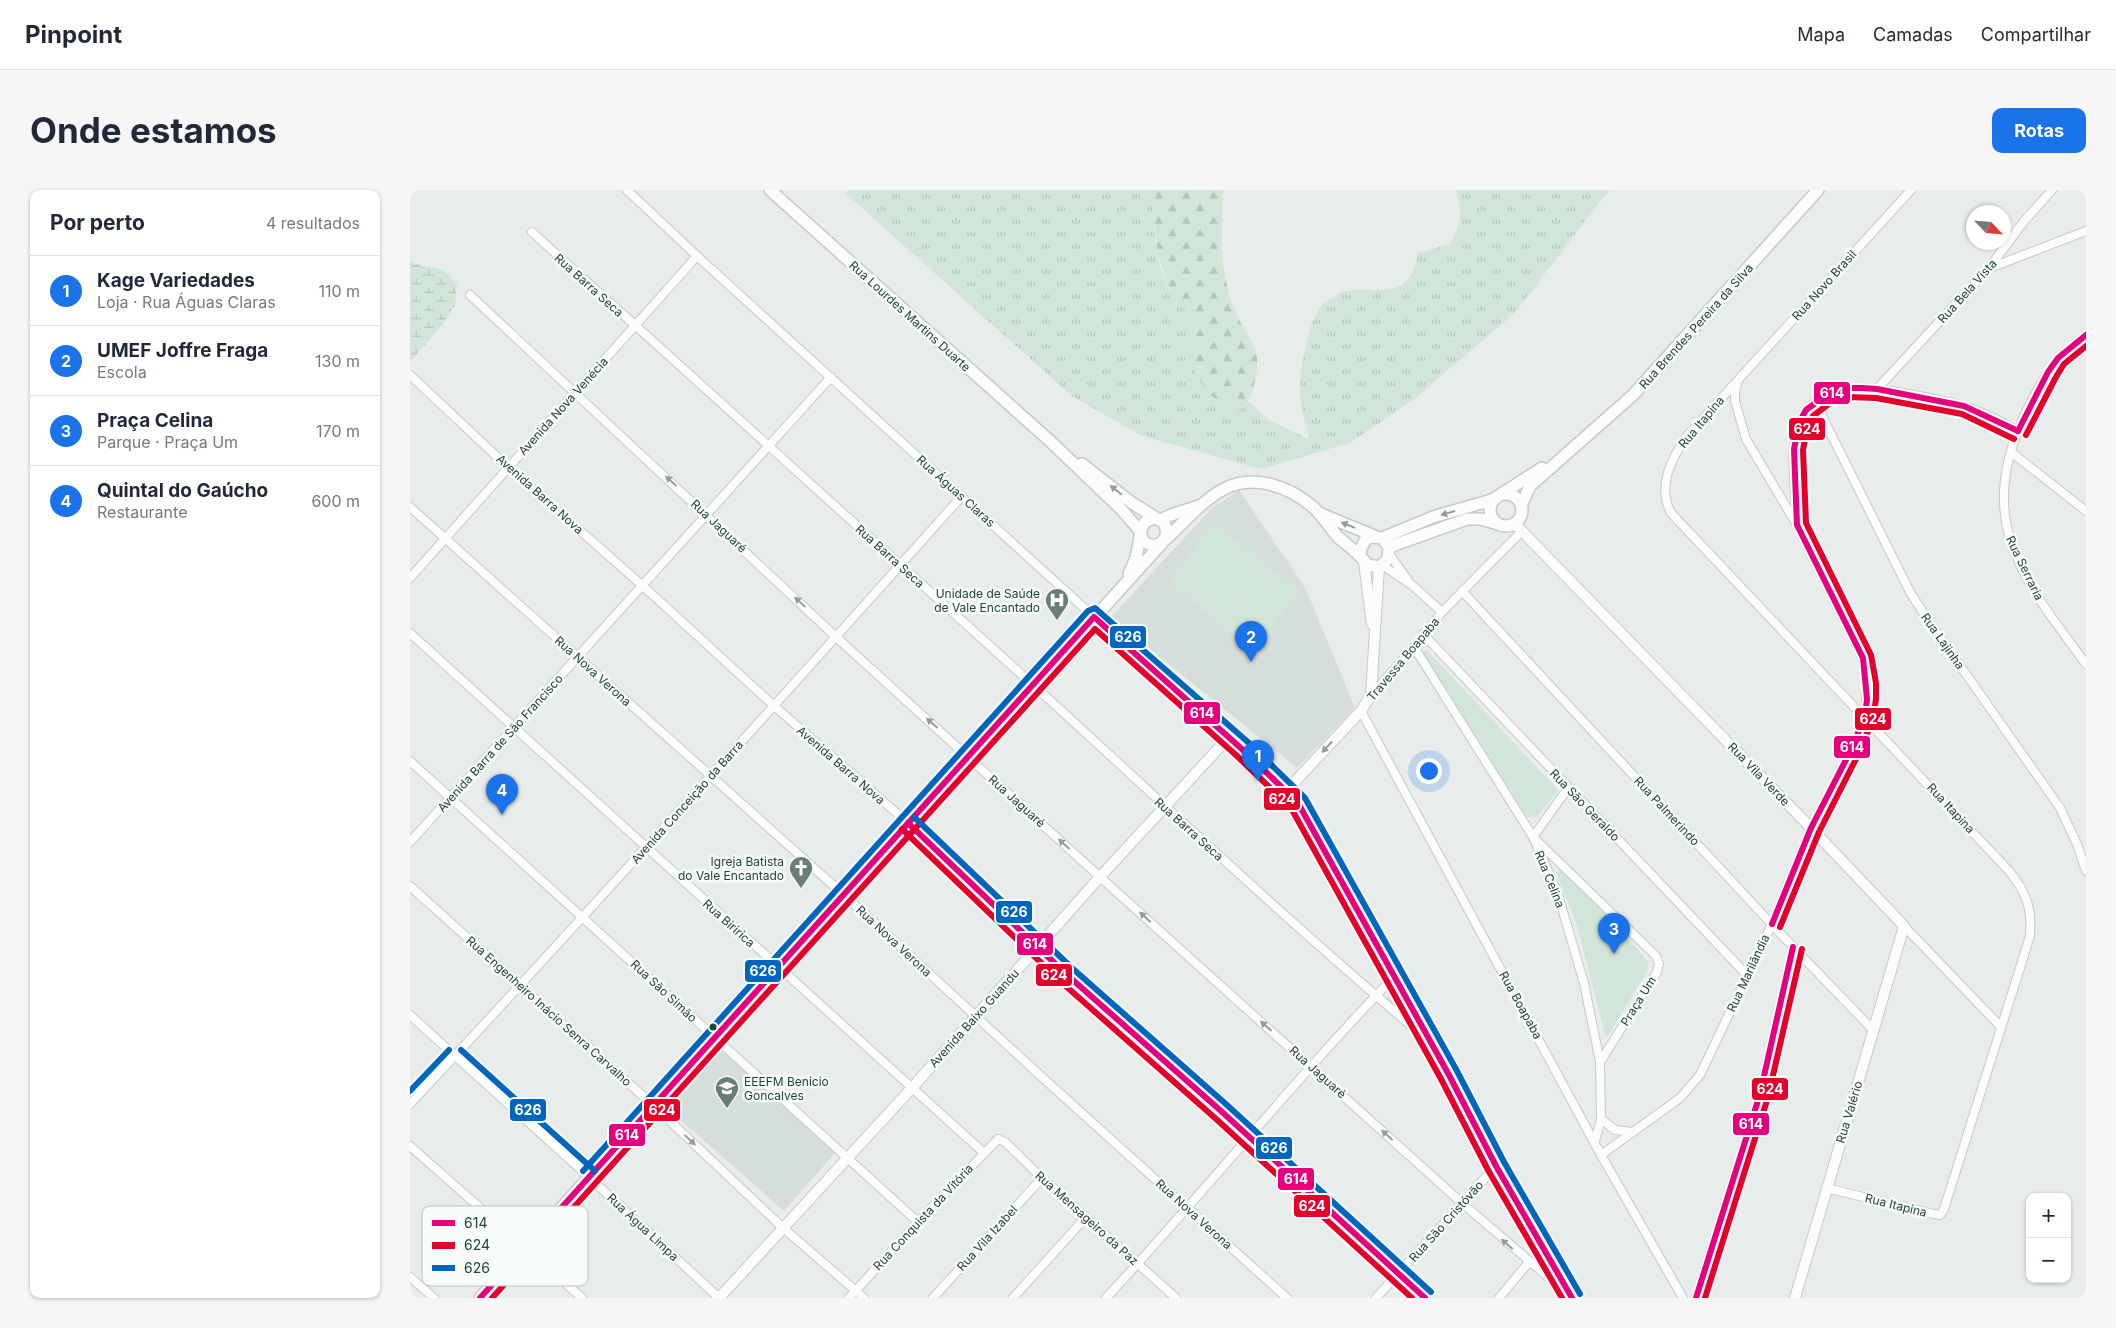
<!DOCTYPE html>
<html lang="pt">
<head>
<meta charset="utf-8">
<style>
	body { margin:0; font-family:Inter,sans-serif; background:#f6f6f7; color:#1f2937 }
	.controls { position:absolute; right:15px; bottom:15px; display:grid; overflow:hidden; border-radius:10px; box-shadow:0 1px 4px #0004 }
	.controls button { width:45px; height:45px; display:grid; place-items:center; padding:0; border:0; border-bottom:1px solid #e0e1e3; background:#fff; color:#1f2937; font:25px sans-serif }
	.compass { position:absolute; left:1556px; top:15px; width:45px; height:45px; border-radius:50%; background:#fff; box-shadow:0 1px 4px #0004; rotate:116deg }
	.you { position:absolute; left:1018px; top:580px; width:18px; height:18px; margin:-12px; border:4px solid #fff; border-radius:50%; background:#1a73e8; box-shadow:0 0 0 8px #1a73e833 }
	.badge { display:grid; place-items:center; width:32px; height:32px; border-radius:50%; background:#1a73e8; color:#fff; font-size:16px; font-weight:700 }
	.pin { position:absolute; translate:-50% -41px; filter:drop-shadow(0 1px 2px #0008) }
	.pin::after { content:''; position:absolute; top:26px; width:18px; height:15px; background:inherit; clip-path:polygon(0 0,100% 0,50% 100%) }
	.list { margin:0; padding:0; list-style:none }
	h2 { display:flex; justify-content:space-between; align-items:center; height:65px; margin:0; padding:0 20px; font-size:21px }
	h2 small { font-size:16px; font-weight:400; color:#747a83 }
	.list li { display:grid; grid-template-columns:32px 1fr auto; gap:15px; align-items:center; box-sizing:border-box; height:70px; padding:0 20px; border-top:1px solid #e0e1e3 }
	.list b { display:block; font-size:19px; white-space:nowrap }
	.list p { margin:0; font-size:16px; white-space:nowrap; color:#747a83 }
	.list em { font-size:16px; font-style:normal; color:#747a83 }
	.map { position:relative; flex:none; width:1676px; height:1108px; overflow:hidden; border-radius:10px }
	header { display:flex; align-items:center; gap:30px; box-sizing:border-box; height:70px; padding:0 25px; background:#fff; border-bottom:1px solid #e0e1e3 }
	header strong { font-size:24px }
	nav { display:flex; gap:28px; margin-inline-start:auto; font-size:18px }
	.intro { display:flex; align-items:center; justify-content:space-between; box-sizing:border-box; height:120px; padding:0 30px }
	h1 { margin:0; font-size:35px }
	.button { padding:12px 22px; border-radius:10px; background:#1a73e8; color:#fff; font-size:18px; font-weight:700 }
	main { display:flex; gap:30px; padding:0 30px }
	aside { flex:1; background:#fff; border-radius:10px; box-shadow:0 1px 4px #0004 }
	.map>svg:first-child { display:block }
	.built { fill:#d6dedb }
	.grass { fill:url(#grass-tufts) }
	.forest { fill:url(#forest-firs) }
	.wetland { fill:url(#wetland-marsh) }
	.park { fill:#d1e6d8 }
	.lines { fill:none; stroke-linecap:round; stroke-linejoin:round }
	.minor-casing { stroke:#c5cac8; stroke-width:10 }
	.tertiary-casing { stroke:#c5cac8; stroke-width:12 }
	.secondary-casing { stroke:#c3cbc8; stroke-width:14 }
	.minor { stroke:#fcfcfc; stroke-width:8 }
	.tertiary { stroke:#fcfcfc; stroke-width:10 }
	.secondary { stroke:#fcfcfc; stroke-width:11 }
	.bus-1-casing { stroke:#f7fbf9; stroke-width:10 }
	.bus-2-casing { stroke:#f7fbf9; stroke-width:10 }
	.bus-3-casing { stroke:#f7fbf9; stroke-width:10 }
	.bus-1 { stroke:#e5007d; stroke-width:6 }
	.bus-2 { stroke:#e4002b; stroke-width:6 }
	.bus-3 { stroke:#0065bd; stroke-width:6 }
	.oneway { fill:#909f9b }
	.bus-dot { fill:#24423a; stroke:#f7fbf9; stroke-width:2 }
	.labels { text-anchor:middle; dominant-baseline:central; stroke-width:5; stroke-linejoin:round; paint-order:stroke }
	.street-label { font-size:12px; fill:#24423a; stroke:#f7fbf9 }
	.poi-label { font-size:12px; fill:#24423a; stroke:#f7fbf9; text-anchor:end }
	.key { fill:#f7fbf9; stroke:#b8c4c0; stroke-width:1 }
	.key-label { font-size:14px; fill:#24423a }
	.line-badge { stroke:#f7fbf9; stroke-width:2 }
	.badge-label { font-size:14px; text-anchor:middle; font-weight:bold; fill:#fff }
</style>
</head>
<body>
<header>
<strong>Pinpoint</strong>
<nav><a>Mapa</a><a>Camadas</a><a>Compartilhar</a></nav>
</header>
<div class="intro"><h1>Onde estamos</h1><a class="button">Rotas</a></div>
<main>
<aside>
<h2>Por perto<small>4 resultados</small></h2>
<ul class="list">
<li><span class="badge">1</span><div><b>Kage Variedades</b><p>Loja · Rua Águas Claras</p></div><em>110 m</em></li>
<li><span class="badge">2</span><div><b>UMEF Joffre Fraga</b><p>Escola</p></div><em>130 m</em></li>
<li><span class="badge">3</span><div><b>Praça Celina</b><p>Parque · Praça Um</p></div><em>170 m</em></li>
<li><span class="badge">4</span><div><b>Quintal do Gaúcho</b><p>Restaurante</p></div><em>600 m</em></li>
</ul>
</aside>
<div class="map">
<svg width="1676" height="1108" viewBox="0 0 1676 1108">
	<defs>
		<pattern id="grass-tufts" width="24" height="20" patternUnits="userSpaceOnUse" patternTransform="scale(1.25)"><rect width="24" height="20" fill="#d1e6d8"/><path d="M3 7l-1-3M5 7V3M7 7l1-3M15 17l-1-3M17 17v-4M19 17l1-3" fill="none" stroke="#b3c6ba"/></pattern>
		<pattern id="forest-firs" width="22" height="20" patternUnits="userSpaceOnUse" patternTransform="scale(1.25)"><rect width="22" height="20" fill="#d1e6d8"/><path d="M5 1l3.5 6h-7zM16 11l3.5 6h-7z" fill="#b3c6ba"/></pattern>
		<pattern id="wetland-marsh" width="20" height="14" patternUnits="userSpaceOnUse" patternTransform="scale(1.25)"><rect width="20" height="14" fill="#d1e6d8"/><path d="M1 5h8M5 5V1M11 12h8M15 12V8" fill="none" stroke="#b3c6ba"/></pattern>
	</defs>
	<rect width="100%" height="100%" fill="#e8edeb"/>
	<g class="built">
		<path d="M829 300 896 399 945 518 887 578 701 427 801 319Z"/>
		<path d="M309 858 425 963 374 1021 256 917Z"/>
	</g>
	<path class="grass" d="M441 0H746C742 31 744 66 757 95 762 106 771 113 778 123 784 134 782 163 781 176L829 220 839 212 858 229 899 249C897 234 891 222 890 205 889 183 897 134 911 116 915 111 926 105 933 102 955 95 986 109 1001 85 1005 79 1006 69 1008 63L1040 54C1051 36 1053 19 1045 0H1200L1184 19 1105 123 1003 210 940 253 851 279 732 246 662 206 435 3Z"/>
	<path class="forest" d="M746 0H813C813 32 809 63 817 95 819 103 821 114 825 121 839 153 854 155 844 195 841 207 839 212 829 220L799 205 781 176V136L779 125 764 107 757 94 747 61 744 25Z"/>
	<path class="wetland" d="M0 70 5 74 33 80 47 94 45 115 33 134 0 172Z"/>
	<g class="park">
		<path d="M805 333 890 401 842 460 758 392Z"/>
		<path d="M1017 460 1148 600 1127 627H1117L1110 622 1014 467V461Z"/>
		<path d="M1149 679 1212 740 1238 772V780L1198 846 1195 845 1167 735 1147 684Z"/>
		<path d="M985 799 1003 832 976 808Z"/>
	</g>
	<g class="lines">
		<g class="minor-casing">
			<g id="minor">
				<path d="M217 0 287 66 684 427"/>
				<path d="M122 42C287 193 454 343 621 493 752 612 881 735 1017 849"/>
				<path d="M1580 78 1676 41"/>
				<path d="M60 105 425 446 690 687 1052 1013 1158 1104"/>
				<path d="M1676 145C1645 168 1633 187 1616 222 1564 331 1612 388 1676 474"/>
				<path d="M0 185 98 277 233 396 363 515 498 633"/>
				<path d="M1467 199 1579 78 1615 30 1642 0"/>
				<path d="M1405 212 1500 402 1516 427 1650 618 1667 654 1676 681"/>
				<path d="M1601 262 1676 321"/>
				<path d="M0 317 434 705 634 889 877 1108"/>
				<path d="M1387 333C1386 304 1378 257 1390 231 1397 216 1412 205 1427 200 1452 192 1545 211 1570 222 1583 227 1595 234 1608 241"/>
				<path d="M980 365 999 392"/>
				<path d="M972 375 1002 395 1032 422"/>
				<path d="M0 388 287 66"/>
				<path d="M1052 401 1383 757 1464 841"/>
				<path d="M0 443 573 962"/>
				<path d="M1013 444 1337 785"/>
				<path d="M1004 457 1123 647 1147 701 1174 793 1190 872 1191 929 1185 951"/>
				<path d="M961 505 1004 457 1032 422 1112 341"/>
				<path d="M951 521 1191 965 1273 1108"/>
				<path d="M0 571 508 1032"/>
				<path d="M1158 598 1123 647 1246 766 1249 774 1247 782 1190 872"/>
				<path d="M0 652 421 187"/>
				<path d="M0 696 244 916 372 1037 454 1108"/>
				<path d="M1494 736 1591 837"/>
				<path d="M0 825 179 987 309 1108"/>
				<path d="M0 914C187 714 369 511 551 307"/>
				<path d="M1191 929 1205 940 1223 942"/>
				<path d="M0 956 172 1108"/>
				<path d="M1191 965 1270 908 1290 885 1362 734 1401 638 1441 560 1455 526 1457 494 1453 468 1387 335 1336 249 1325 211V202L1328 191"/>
				<path d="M1416 998 1524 1024 1530 1025 1534 1019 1620 746C1622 718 1617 704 1600 682L1261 323C1247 296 1261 269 1277 246L1501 0"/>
				<path d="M0 1087 24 1108"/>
				<path d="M439 1108 508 1032 588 949 595 952 632 988 766 1108"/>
				<path d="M523 1108 632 988"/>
				<path d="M603 1108 676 1027"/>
				<path d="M696 1108C794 1003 884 890 984 787"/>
				<path d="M966 1108 1086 976"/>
				<path d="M1089 1108 1119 1072"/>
				<path d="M1286 1108 1350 904 1383 757"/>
			</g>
		</g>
		<g class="tertiary-casing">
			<g id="tertiary">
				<path d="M1105 334 1401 638 1494 736 1385 1108"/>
				<path d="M954 372 962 434"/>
				<path d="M684 427 833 560 888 613 1039 885 1086 976 1162 1108"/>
				<path d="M877 600 951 521 961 505 969 377"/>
				<path d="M498 633 656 784 811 921 1015 1108"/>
				<path d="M309 1108 501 899 690 687 819 547"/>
			</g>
		</g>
		<g class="secondary-casing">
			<g id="secondary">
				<path d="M360 0 640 251 710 318 730 341"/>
				<path d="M672 274 722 313 754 333C762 349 747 362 733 351L730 341 735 332 745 328"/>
				<circle cx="1096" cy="320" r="16"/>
				<path d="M1090 305 1132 278"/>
				<path d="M1111 316 1120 296 1223 205 1408 0"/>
				<path d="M911 324 967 347"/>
				<path d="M750 330 761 325 789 316"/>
				<path d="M972 348 979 357 978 369 969 377 958 375 951 367 950 361 955 350 960 347 972 348 1023 327 1085 309"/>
				<path d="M756 349C774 332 793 310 814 299 844 283 880 297 903 317 913 326 919 337 928 347 936 354 944 360 951 367"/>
				<path d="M979 357 1057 329H1071L1088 334"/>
				<path d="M719 384 726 368 730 347"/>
				<path d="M70 1108 752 353"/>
			</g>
		</g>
		<use href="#minor" class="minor"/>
		<use href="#tertiary" class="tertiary"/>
		<use href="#secondary" class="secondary"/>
		<g class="bus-1-casing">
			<g id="bus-1">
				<path d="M1608 241 1638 182 1648 168 1676 145"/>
				<path d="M498 633 656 784 811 921 1015 1108"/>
				<path d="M1362 734 1401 638 1441 560 1455 526 1457 509 1453 468 1387 335 1384 259 1390 231 1396 220 1416 205 1437 198H1452L1467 199 1554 216 1608 241"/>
				<path d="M70 1108 684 427 833 560 888 613 1039 885 1086 976 1162 1108"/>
				<path d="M1286 1108 1350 904 1383 757"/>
			</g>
		</g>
		<g class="bus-2-casing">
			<g id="bus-2">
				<path d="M1616 245 1646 187 1654 174 1676 156"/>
				<path d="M492 639 650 791 805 928 1002 1108"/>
				<path d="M1370 737 1409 642 1449 563 1463 529 1466 509V493L1461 465 1396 333 1393 260 1398 234 1403 226 1420 213 1438 207 1466 208 1552 224 1604 249"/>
				<path d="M82 1108 685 439 827 566 881 618 1031 889 1078 980 1152 1108"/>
				<path d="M1295 1108 1358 907 1392 759"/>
			</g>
		</g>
		<g class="bus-3-casing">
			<g id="bus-3">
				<path d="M504 627 662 778 817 915 1021 1102"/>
				<path d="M51 860 185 981"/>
				<path d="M0 901 39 860"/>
				<path d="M173 981 678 421 685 418 839 553 895 608 1047 881 1094 972 1170 1104"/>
			</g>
		</g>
		<use href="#bus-1" class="bus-1"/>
		<use href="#bus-2" class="bus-2"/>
		<use href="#bus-3" class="bus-3"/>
	</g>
	<defs><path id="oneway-solid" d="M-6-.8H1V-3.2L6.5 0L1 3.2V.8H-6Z" transform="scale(1.25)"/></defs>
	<g class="oneway">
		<use href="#oneway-solid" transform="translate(261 291) rotate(-137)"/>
		<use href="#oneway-solid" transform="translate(706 300) rotate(-141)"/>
		<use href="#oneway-solid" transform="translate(1038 323) rotate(164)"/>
		<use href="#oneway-solid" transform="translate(938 335) rotate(-158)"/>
		<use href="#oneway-solid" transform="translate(390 412) rotate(-137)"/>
		<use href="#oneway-solid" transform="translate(522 533) rotate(-138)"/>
		<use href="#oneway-solid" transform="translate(917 557) rotate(133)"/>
		<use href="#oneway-solid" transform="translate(654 654) rotate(-138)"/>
		<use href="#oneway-solid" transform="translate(735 727) rotate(-138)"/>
		<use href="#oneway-solid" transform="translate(856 836) rotate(-138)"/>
		<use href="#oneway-solid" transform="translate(977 945) rotate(-138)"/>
		<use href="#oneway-solid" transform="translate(280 950) rotate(43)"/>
		<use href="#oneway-solid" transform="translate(1097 1054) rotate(-139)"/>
	</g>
	<defs>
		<g id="hospital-pin" transform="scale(1.25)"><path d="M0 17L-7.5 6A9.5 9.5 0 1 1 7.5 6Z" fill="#697e78" stroke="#f7fbf9"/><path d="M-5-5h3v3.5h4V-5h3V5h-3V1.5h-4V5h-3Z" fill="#fff"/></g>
		<g id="church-pin" transform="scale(1.25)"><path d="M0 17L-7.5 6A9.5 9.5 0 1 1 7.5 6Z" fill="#697e78" stroke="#f7fbf9"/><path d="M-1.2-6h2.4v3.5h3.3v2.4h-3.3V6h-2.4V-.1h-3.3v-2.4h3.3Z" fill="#fff"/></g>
		<g id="school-pin" transform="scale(1.25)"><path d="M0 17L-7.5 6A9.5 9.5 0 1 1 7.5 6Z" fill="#697e78" stroke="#f7fbf9"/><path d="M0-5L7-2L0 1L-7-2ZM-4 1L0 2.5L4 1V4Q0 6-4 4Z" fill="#fff"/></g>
	</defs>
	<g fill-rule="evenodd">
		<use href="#hospital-pin" x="647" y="410"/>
		<use href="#church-pin" x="391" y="678"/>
		<use href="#school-pin" x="317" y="898"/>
	</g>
	<circle class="bus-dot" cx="303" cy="837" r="4.5"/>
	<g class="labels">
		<g class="street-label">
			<text transform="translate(179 95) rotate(42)">Rua Barra Seca</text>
			<text transform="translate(1414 95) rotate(-48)">Rua Novo Brasil</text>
			<text transform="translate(1557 101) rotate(-48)">Rua Bela Vista</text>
			<text transform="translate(500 126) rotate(42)">Rua Lourdes Martins Duarte</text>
			<text transform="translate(1286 136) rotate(-48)">Rua Brendes Pereira da Silva</text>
			<text transform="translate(153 216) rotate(-48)">Avenida Nova Venécia</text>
			<text transform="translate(1291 232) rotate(-50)">Rua Itapina</text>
			<text transform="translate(546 301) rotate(42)">Rua Águas Claras</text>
			<text transform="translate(130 304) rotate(42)">Avenida Barra Nova</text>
			<text transform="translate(309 336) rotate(43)">Rua Jaguaré</text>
			<text transform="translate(480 366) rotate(42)">Rua Barra Seca</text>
			<text transform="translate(1615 378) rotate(64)">Rua Serraria</text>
			<text transform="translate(1533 451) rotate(55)">Rua Lajinha</text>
			<text transform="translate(993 469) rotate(-50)">Travessa Boapaba</text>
			<text transform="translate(183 481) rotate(42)">Rua Nova Verona</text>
			<text transform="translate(90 553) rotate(-48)">Avenida Barra de São Francisco</text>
			<text transform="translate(431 575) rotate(41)">Avenida Barra Nova</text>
			<text transform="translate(1349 584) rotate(46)">Rua Vila Verde</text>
			<text transform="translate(607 611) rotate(42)">Rua Jaguaré</text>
			<text transform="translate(277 612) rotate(-48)">Avenida Conceição da Barra</text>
			<text transform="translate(1175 615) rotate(46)">Rua São Geraldo</text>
			<text transform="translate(1541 618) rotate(47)">Rua Itapina</text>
			<text transform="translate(1257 621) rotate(47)">Rua Palmerindo</text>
			<text transform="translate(779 639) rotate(42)">Rua Barra Seca</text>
			<text transform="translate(1140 689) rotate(68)">Rua Celina</text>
			<text transform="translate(319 733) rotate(42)">Rua Biririca</text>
			<text transform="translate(484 751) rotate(43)">Rua Nova Verona</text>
			<text transform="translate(1338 783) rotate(-65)">Rua Marilândia</text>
			<text transform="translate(254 801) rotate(43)">Rua São Simão</text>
			<text transform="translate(1228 811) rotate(-58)">Praça Um</text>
			<text transform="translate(1111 815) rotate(61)">Rua Boapaba</text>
			<text transform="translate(139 821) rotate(42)">Rua Engenheiro Inácio Senra Carvalho</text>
			<text transform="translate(564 828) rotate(-48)">Avenida Baixo Guandu</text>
			<text transform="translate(908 882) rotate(42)">Rua Jaguaré</text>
			<text transform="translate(1439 922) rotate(-73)">Rua Valério</text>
			<text transform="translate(1486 1015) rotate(14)">Rua Itapina</text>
			<text transform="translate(784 1024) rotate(42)">Rua Nova Verona</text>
			<text transform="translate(513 1027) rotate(-47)">Rua Conquista da Vitória</text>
			<text transform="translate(677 1028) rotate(42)">Rua Mensageiro da Paz</text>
			<text transform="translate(1036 1031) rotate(-48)">Rua São Cristóvão</text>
			<text transform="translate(233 1037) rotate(43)">Rua Água Limpa</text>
			<text transform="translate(577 1048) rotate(-48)">Rua Vila Izabel</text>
		</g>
		<g class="poi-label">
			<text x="630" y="403">Unidade de Saúde<tspan x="630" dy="14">de Vale Encantado</tspan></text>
			<text x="374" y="671">Igreja Batista<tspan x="374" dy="14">do Vale Encantado</tspan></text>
			<text x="334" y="891" text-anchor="start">EEEFM Benicio<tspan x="334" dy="14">Goncalves</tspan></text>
		</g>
	</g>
	<rect x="12" y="1016" width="166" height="80" rx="8" class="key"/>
	<rect x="22" y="1030" width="23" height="6" fill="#e5007d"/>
	<rect x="22" y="1052" width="23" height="7" fill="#e4002b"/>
	<rect x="22" y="1075" width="23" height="6" fill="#0065bd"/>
	<g class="key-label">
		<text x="54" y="1038">614</text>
		<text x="54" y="1060">624</text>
		<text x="54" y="1083">626</text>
	</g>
	<g class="line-badge">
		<rect x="1403" y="191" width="38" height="24" rx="5" fill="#e5007d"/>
		<rect x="1378" y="227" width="38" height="24" rx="5" fill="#e4002b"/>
		<rect x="699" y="435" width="38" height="24" rx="5" fill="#0065bd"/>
		<rect x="773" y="511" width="38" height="24" rx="5" fill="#e5007d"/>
		<rect x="1444" y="517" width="38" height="24" rx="5" fill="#e4002b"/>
		<rect x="1423" y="545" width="38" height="24" rx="5" fill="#e5007d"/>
		<rect x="853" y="597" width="38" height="24" rx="5" fill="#e4002b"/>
		<rect x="585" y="710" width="38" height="24" rx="5" fill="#0065bd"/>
		<rect x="606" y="742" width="38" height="24" rx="5" fill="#e5007d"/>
		<rect x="334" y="769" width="38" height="24" rx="5" fill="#0065bd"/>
		<rect x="625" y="773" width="38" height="24" rx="5" fill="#e4002b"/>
		<rect x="1341" y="887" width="38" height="24" rx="5" fill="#e4002b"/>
		<rect x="233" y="908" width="38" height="24" rx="5" fill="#e4002b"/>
		<rect x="99" y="908" width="38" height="24" rx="5" fill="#0065bd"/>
		<rect x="1322" y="922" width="38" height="24" rx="5" fill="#e5007d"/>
		<rect x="198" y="933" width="38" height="24" rx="5" fill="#e5007d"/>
		<rect x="845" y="946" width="38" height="24" rx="5" fill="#0065bd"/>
		<rect x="867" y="977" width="38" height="24" rx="5" fill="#e5007d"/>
		<rect x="883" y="1004" width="38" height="24" rx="5" fill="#e4002b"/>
	</g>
	<g class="badge-label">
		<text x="1422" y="208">614</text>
		<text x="1397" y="244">624</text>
		<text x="718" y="452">626</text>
		<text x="792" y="528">614</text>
		<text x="1463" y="534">624</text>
		<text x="1442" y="562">614</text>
		<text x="872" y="614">624</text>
		<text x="604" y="727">626</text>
		<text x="625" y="759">614</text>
		<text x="353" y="786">626</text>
		<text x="644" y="790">624</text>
		<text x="1360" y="904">624</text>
		<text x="252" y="925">624</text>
		<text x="118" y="925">626</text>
		<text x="1341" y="939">614</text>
		<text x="217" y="950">614</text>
		<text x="864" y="963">626</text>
		<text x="886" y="994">614</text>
		<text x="902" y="1021">624</text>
	</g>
</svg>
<div class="controls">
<button>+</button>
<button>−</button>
</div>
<svg class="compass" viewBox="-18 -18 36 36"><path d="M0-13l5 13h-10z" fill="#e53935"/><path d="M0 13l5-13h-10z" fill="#747a83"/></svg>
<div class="you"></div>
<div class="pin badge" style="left:848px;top:591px">1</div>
<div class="pin badge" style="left:841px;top:472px">2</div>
<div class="pin badge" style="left:1204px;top:764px">3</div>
<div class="pin badge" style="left:92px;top:625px">4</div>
</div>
</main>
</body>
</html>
